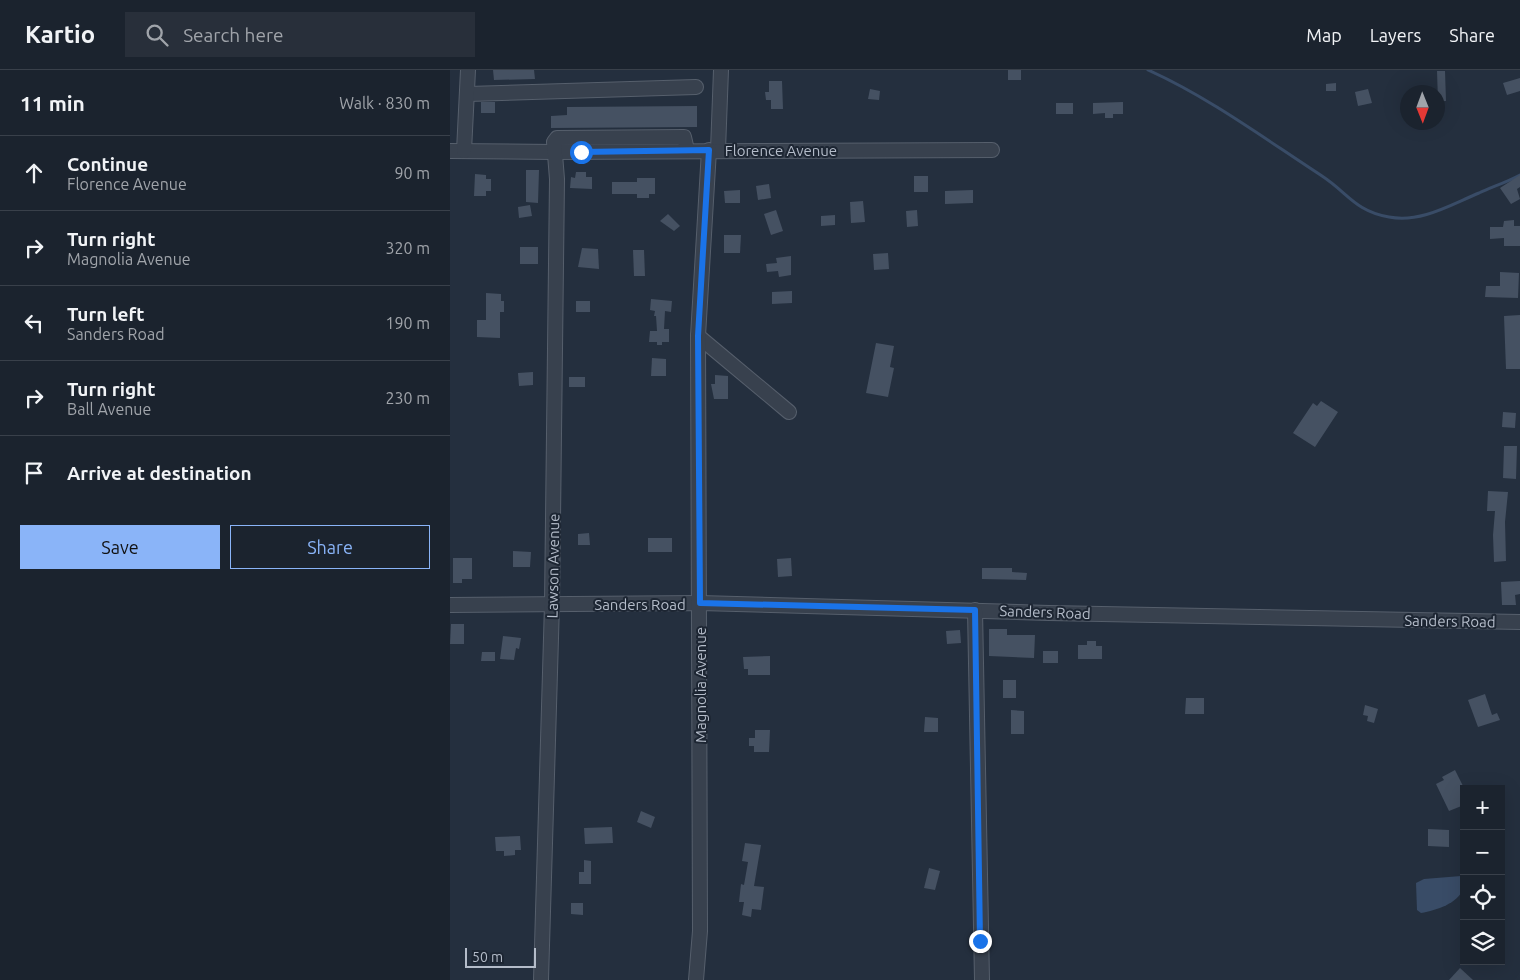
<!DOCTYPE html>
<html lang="en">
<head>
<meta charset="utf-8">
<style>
	body { margin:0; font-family:Ubuntu,sans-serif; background:#282f3a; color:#f1f3f6 }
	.controls { position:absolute; right:15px; bottom:15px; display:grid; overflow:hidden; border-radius:0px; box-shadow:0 5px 20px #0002 }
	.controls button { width:45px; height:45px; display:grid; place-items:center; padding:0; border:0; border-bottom:1px solid #39404a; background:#1b232e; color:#f1f3f6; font:25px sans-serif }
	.compass { position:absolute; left:950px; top:15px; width:45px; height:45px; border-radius:50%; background:#1b232e; box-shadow:0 5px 20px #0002; rotate:179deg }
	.scale { position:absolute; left:15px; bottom:12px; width:71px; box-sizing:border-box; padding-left:5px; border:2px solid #b4bcc9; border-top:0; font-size:14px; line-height:18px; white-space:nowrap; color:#b4bcc9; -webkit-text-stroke:4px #1d2633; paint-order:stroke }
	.stop { position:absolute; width:15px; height:15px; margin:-11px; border:4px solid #1a73e8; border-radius:50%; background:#fff }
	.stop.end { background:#1a73e8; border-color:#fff; box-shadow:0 1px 5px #0008 }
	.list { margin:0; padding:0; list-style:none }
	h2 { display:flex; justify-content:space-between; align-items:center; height:65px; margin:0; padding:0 20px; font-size:21px }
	h2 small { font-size:16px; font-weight:400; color:#a0a4aa }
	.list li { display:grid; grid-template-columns:32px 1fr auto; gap:15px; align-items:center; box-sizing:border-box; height:75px; padding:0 20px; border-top:1px solid #39404a }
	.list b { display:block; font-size:19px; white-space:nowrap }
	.list p { margin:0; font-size:16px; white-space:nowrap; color:#a0a4aa }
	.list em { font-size:16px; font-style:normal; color:#a0a4aa }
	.actions { display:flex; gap:10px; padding:15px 20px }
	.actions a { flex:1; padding:11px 0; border:1px solid #8ab4f8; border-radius:0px; text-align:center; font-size:18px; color:#8ab4f8 }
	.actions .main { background:#8ab4f8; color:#111 }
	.icon { flex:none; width:28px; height:28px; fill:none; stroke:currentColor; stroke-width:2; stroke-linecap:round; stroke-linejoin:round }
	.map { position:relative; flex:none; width:1070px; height:910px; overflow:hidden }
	header { display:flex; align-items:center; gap:30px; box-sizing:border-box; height:70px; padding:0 25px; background:#1b232e; border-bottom:1px solid #39404a }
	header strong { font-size:24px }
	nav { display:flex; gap:28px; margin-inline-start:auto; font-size:18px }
	.search { width:350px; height:45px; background:#282f3a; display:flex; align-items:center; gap:12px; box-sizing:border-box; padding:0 18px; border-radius:0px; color:#a0a4aa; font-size:19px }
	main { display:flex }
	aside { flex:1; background:#1b232e }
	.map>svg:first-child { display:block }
	.water { fill:#394c67 }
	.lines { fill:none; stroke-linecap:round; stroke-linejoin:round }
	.stream { stroke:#394c67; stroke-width:3 }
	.building { fill:#455162 }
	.minor-casing { stroke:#565f6c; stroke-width:16 }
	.minor { stroke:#38414e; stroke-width:14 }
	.route { stroke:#1a73e8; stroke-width:6 }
	.labels { text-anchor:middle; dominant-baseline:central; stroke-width:4; stroke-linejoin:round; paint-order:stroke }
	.street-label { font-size:15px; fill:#b4bcc9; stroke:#1d2633 }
</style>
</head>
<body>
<header>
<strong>Kartio</strong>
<div class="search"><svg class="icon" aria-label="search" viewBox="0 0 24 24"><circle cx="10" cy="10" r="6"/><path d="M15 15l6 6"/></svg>Search here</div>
<nav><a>Map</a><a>Layers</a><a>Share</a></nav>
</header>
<main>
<aside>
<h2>11 min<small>Walk · 830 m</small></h2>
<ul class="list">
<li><svg class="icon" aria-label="ahead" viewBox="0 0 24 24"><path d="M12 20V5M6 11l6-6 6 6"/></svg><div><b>Continue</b><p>Florence Avenue</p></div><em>90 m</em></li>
<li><svg class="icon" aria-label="right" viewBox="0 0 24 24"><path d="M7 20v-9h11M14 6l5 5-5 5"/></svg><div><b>Turn right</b><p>Magnolia Avenue</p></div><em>320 m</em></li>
<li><svg class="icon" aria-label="left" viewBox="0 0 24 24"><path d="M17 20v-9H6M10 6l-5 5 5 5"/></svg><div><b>Turn left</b><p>Sanders Road</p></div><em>190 m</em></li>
<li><svg class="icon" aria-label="right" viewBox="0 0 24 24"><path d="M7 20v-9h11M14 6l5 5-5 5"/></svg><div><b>Turn right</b><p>Ball Avenue</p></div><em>230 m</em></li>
<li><svg class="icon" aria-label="arrive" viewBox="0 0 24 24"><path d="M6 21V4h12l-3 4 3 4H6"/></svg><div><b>Arrive at destination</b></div></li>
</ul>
<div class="actions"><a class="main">Save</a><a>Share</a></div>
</aside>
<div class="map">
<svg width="1070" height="910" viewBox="0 0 1070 910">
	<rect width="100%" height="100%" fill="#242f3e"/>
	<path class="water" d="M1011 806 1014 809V818C1007 834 987 840 971 843L967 840 966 813 974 809Z"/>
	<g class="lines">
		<path class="stream" d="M698 0C760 28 815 69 872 106 898 123 905 141 939 147 971 153 1000 135 1029 123 1042 117 1057 112 1070 105"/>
	</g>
	<g class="building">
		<path d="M43 0H84L85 9 44 10Z"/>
		<rect x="558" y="0" width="13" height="10"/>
		<path d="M987 1H995L996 31H988Z"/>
		<path d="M1070 8V21L1057 25 1053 13Z"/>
		<path d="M319 11H332L333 39H321V30H316L315 22H319Z"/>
		<path d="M886 13V21H876V14Z"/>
		<path d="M420 19 430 21 429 30 418 29Z"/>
		<path d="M918 19 922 33 908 36 905 22Z"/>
		<rect x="31" y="32" width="14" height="11"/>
		<path d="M673 32V44H663V48H655V43L643 44V33Z"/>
		<rect x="606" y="33" width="17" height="11"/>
		<path d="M247 36V57L101 58V46L117 45V37Z"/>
		<path d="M76 100H89L88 133 76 132Z"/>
		<path d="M126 102H136V107H142V119L120 118 121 107 125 108Z"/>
		<path d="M25 104 36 105V109H41V121H36V126H24Z"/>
		<path d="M1070 105V117L1067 119 1070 129 1061 134 1050 118Z"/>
		<rect x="464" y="106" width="14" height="16"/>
		<path d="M187 108H205V124H199V128H187V124H162V112H187Z"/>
		<path d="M319 114 321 128 308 130 306 116Z"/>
		<path d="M290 120V133H275L274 121Z"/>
		<path d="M523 120V133L495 134V121Z"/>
		<path d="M413 131 415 152 401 153 400 132Z"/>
		<path d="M80 135 82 146 69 148 68 137Z"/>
		<path d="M326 140 333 161 321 165 314 144Z"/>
		<path d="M467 140 468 156 457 157 456 141Z"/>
		<path d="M218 144 230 156 224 161 210 151Z"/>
		<path d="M385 145V155L371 156V146Z"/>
		<path d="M1064 150V156H1070V176H1054V168L1040 169V157H1053L1054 151Z"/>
		<path d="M274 165H291L290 183H274Z"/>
		<rect x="70" y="177" width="18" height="17"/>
		<path d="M132 178 148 179 149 199 128 197Z"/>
		<path d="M183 180H194L195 206H184Z"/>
		<path d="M438 183 439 199 424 200 423 184Z"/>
		<path d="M341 186V205L329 207 328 201 317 202 316 194 327 193 326 188Z"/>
		<path d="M1050 202 1069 203 1068 228 1035 227 1036 216H1050Z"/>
		<path d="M342 221V233L322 234V222Z"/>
		<path d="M36 223 51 224V231H54V242H50V268L27 267V250H36Z"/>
		<path d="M201 229 222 231 221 242 215 241 214 259H219V272H212V275H207V272H199L200 261H207L206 246H204L205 241 200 240Z"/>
		<rect x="126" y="231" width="14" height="11"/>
		<path d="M1070 245V299H1056L1054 246Z"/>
		<path d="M426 273 444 276 440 297 444 298 438 327 416 323Z"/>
		<path d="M202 288 216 289V306H201Z"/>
		<path d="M83 302V315L69 316 68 303Z"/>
		<path d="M265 305 278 306V329H264L261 314H265Z"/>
		<rect x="119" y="307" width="16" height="10"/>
		<path d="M871 331 888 342 865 377 843 363 863 333 867 336Z"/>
		<path d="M1053 342 1066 343 1065 358 1052 357Z"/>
		<path d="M1054 376H1067L1066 409 1053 408Z"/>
		<path d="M1038 421 1058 422 1055 452 1056 491 1044 492 1043 465 1045 441H1037Z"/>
		<path d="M139 463 140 475H128V464Z"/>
		<rect x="198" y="468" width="24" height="14"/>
		<path d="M63 481 81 482 80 497H63Z"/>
		<path d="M3 488H22V509H12V513H3Z"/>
		<path d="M341 488 342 506 328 507 327 489Z"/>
		<path d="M532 498H562V502L577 503 576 510 532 509Z"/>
		<path d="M1070 511V524L1065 525 1066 535H1052L1051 512Z"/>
		<path d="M1 554H14V574H0Z"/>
		<path d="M539 559H557V565H585L584 588 539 586Z"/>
		<path d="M510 560 511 573 497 574 496 561Z"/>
		<path d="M53 566 71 568 69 579 66 578 64 590 50 589Z"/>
		<path d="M637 571H646V576H652V589H628V575H637Z"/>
		<rect x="593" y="581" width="15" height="12"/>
		<path d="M32 582H45V591H31Z"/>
		<path d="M320 586V605H298V599H294L293 587Z"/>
		<rect x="553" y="610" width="13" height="18"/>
		<path d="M1035 624 1042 645 1047 643 1050 650 1028 657 1018 630Z"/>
		<path d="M736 628H754V644H735Z"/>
		<path d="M915 635 928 639 924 653 917 651 918 646 913 645Z"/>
		<path d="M561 640 574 641V664H561Z"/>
		<path d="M475 647 488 648V662H474Z"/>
		<path d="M305 660H320L319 682H304V676H299V668H305Z"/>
		<path d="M1005 700 1014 718V735L999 741 986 714 994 710 992 707Z"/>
		<path d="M191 741 205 747 201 758 187 752Z"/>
		<path d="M162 757 163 773 135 774 134 758Z"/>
		<path d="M978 759 999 760V777L978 776Z"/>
		<path d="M70 766 71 780H65V785L54 786V781H46L45 767Z"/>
		<path d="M295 773 311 775 304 816 314 817 311 840 302 839 301 847 292 845 294 832H289L291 814 294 815 298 792 292 791Z"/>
		<path d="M134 790 141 791V814H129V802H134Z"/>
		<path d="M479 798 490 801 485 820 474 818Z"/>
		<path d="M121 833H133V845L121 844Z"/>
		<path d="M1010 898 1023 910H999Z"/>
	</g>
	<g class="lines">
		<g class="minor-casing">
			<g id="minor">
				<path d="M18 24 246 17"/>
				<path d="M268 80 271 0"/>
				<path d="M0 81 104 82 542 80"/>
				<path d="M14 81 18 0"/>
				<path d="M248 266 339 342"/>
				<path d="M0 535 250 533 599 543 1070 552"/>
				<path d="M525 540 532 910"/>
				<path d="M91 910 102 534 107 109 104 72 107 68 234 67 237 80"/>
				<path d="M246 910 250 861 248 266 259 80"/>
			</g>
		</g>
		<use href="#minor" class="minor"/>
	</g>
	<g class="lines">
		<path class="route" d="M131 82 259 80 248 266 250 533 525 540 530 871"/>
	</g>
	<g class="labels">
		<g class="street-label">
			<text x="331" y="80">Florence Avenue</text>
			<text transform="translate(103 496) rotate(-89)">Lawson Avenue</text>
			<text x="190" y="534">Sanders Road</text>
			<text transform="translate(595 542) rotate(2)">Sanders Road</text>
			<text transform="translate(1000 551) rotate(1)">Sanders Road</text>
			<text transform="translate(250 615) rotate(-90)">Magnolia Avenue</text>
		</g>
	</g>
</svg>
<div class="controls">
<button>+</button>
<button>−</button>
<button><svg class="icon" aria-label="locate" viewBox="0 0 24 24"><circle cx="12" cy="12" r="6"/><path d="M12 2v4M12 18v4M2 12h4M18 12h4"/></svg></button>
<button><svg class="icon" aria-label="layers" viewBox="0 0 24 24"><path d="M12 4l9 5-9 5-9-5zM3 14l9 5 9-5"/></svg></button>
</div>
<svg class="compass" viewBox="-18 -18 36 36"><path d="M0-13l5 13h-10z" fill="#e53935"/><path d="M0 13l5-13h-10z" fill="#a0a4aa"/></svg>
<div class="scale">50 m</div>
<div class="stop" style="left:131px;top:82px"></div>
<div class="stop end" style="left:530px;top:871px"></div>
</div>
</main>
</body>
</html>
